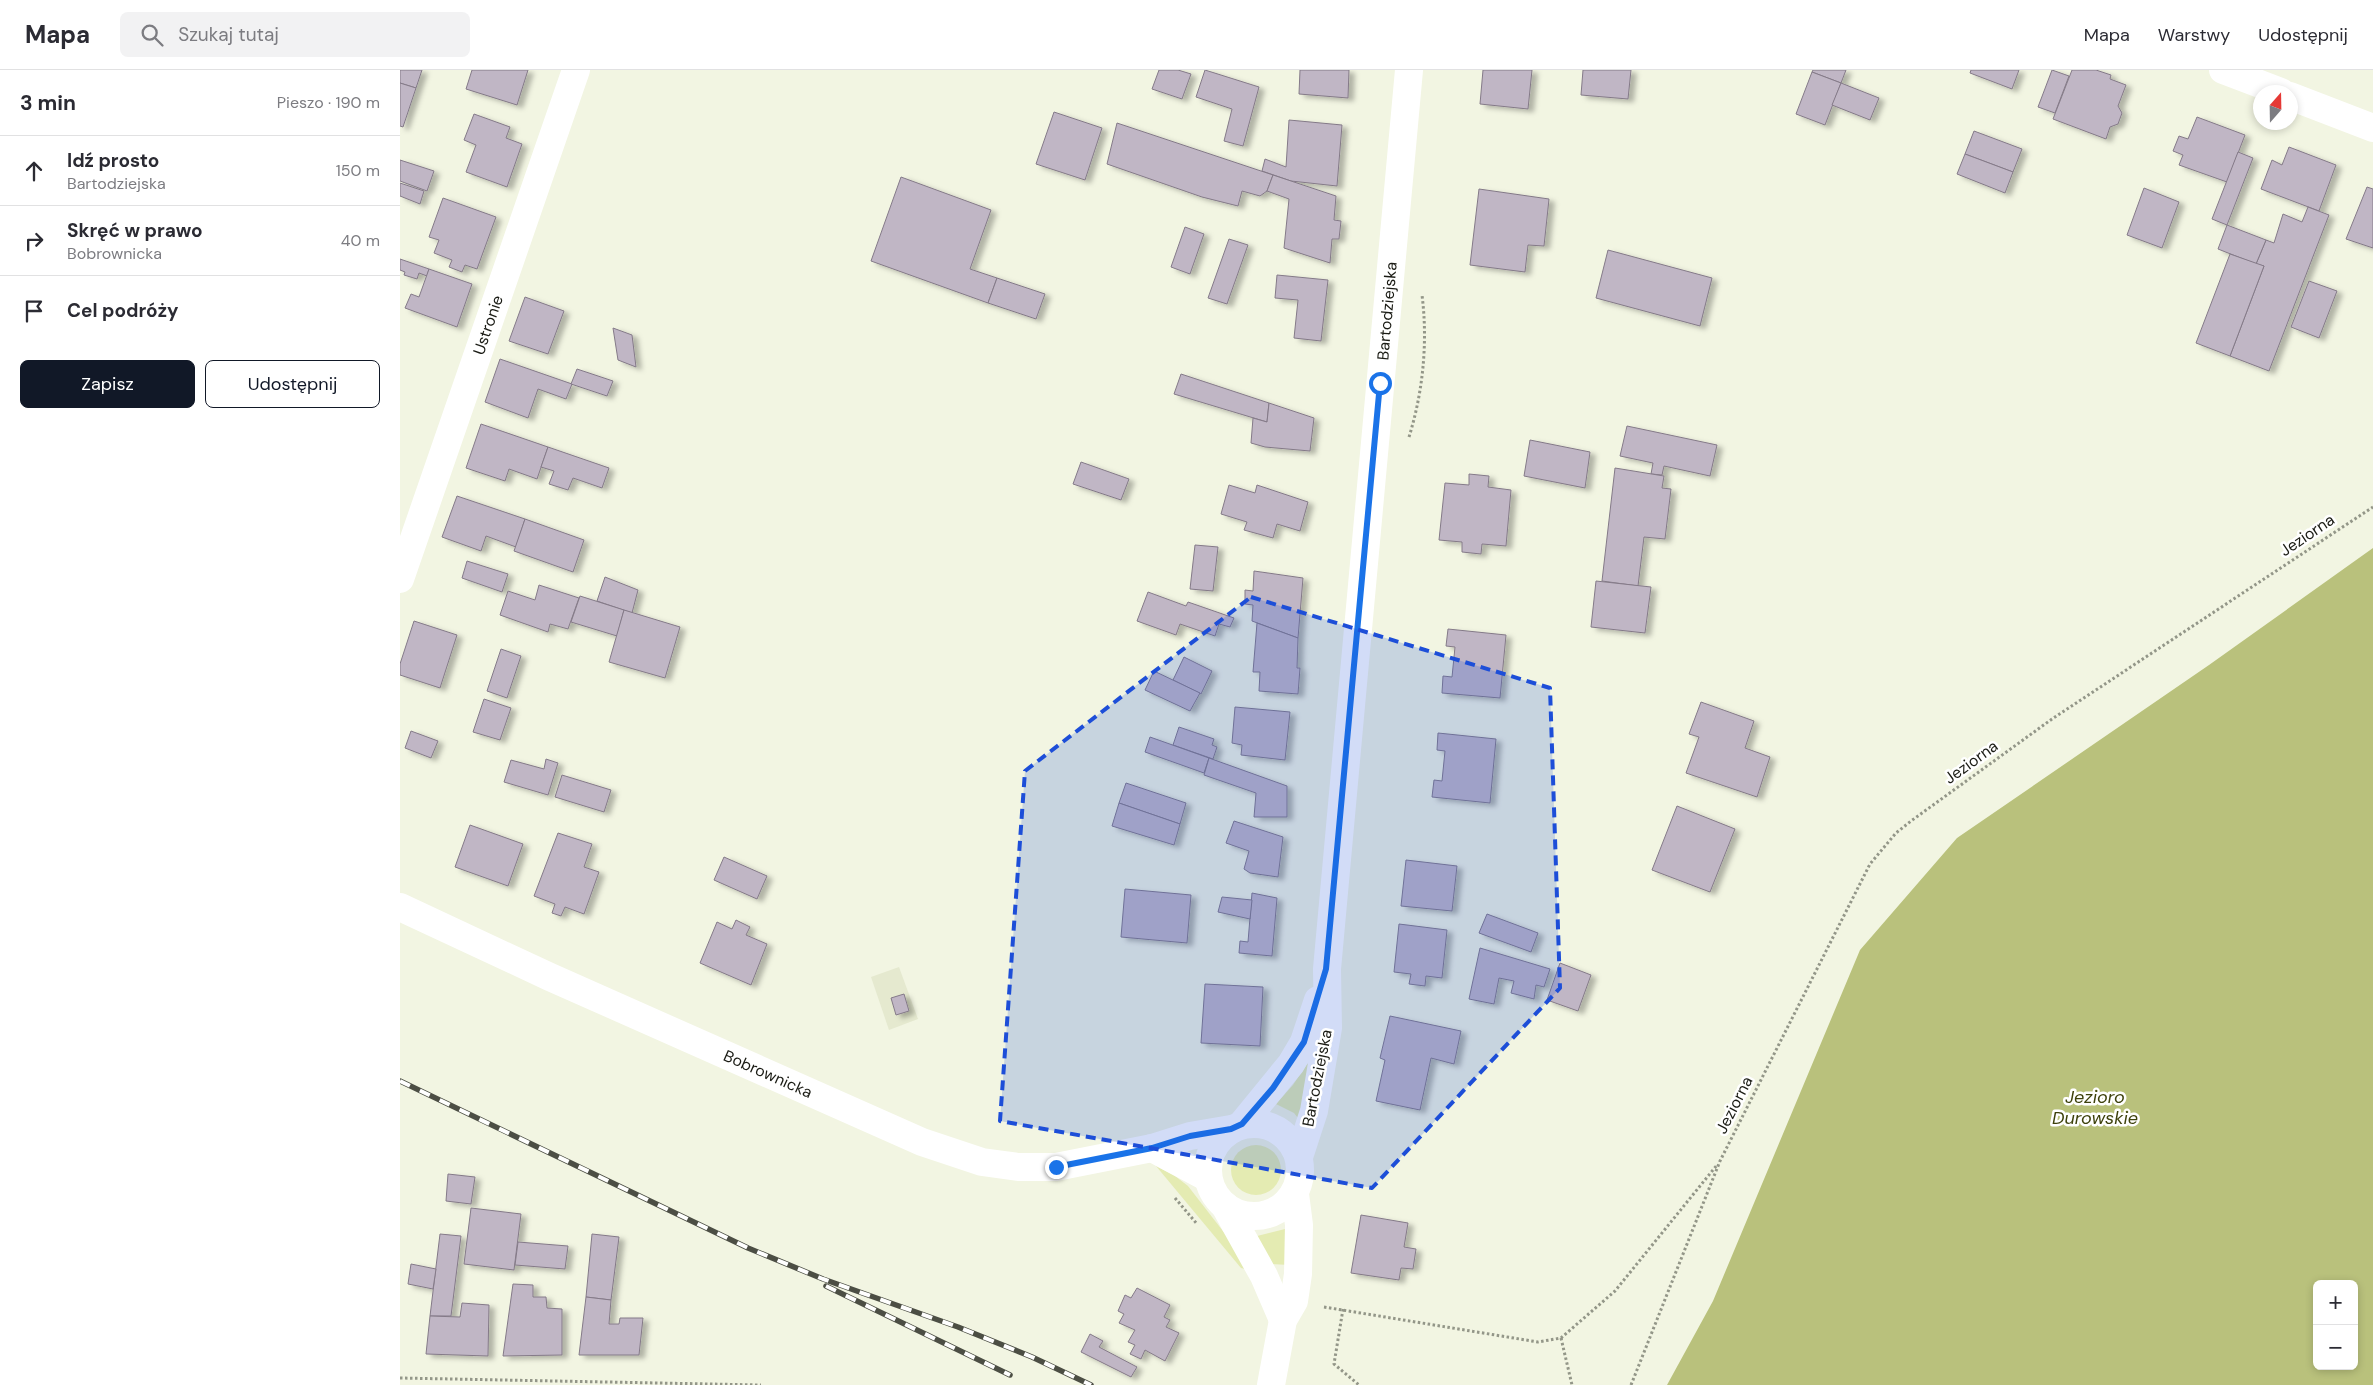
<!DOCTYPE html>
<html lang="pl">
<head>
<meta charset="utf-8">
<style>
	body { margin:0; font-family:"DM Sans",sans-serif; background:#f2f2f3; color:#2b2b33 }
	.controls { position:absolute; right:15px; bottom:15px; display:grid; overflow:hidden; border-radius:8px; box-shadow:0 2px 8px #0003 }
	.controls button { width:45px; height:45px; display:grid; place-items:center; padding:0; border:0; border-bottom:1px solid #e1e1e2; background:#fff; color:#2b2b33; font:25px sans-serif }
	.compass { position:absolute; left:1853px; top:15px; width:45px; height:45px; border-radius:50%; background:#fff; box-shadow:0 2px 8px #0003; rotate:20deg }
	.stop { position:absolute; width:15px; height:15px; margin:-11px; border:4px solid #1a73e8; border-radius:50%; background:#fff }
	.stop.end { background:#1a73e8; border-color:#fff; box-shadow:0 1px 5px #0008 }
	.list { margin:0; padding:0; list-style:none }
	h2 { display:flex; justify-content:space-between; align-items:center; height:65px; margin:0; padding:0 20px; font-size:21px }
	h2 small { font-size:16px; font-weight:400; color:#7c7c81 }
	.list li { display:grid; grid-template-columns:32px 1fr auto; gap:15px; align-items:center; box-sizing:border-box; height:70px; padding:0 20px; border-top:1px solid #e1e1e2 }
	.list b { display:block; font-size:19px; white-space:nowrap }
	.list p { margin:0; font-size:16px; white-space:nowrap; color:#7c7c81 }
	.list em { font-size:16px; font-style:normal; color:#7c7c81 }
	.actions { display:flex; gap:10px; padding:15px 20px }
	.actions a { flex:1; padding:11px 0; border:1px solid #111827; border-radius:8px; text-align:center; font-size:18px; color:#111827 }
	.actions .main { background:#111827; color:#fff }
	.icon { flex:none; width:28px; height:28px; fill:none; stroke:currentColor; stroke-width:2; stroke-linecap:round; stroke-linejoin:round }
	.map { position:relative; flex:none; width:1973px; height:1315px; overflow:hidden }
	header { display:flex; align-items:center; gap:30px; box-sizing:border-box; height:70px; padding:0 25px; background:#fff; border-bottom:1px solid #e1e1e2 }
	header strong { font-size:24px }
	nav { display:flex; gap:28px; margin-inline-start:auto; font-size:18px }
	.search { width:350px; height:45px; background:#f2f2f3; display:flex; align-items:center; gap:12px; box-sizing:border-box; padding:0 18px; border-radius:8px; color:#7c7c81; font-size:19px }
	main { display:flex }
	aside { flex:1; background:#fff }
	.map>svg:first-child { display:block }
	.built { fill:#e5e9cf }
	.green { fill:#e4ebb2 }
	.water { fill:#b9c17c; fill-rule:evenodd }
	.building { fill:#c0b6c5; stroke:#847a88; filter:url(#shadow) }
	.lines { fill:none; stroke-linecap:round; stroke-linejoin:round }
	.path { stroke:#939688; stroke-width:3; stroke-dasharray:2.5 2.5; stroke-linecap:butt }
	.minor { stroke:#fff; stroke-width:28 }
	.rail-casing { stroke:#4c4e44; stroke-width:5.5 }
	.rail { stroke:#fff; stroke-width:4; stroke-dasharray:11; stroke-linecap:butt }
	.route { stroke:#1a73e8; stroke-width:6 }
	.marked { fill:#1d4ed8; fill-opacity:0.2; stroke:#1d4ed8; stroke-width:4; stroke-dasharray:10 6; stroke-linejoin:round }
	.labels { text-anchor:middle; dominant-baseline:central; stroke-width:5; stroke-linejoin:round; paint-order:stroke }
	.street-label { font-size:16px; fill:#1a1b14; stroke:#fff }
	.water-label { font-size:18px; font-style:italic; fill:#3d410b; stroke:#fff }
</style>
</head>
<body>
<header>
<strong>Mapa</strong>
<div class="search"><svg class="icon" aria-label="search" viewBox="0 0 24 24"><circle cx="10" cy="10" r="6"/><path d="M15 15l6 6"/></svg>Szukaj tutaj</div>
<nav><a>Mapa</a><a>Warstwy</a><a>Udostępnij</a></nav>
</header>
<main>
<aside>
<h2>3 min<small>Pieszo · 190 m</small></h2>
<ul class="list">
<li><svg class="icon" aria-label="ahead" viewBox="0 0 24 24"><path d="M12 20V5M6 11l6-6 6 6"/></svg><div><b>Idź prosto</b><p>Bartodziejska</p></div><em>150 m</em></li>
<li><svg class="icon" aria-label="right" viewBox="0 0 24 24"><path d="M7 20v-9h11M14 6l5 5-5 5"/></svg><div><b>Skręć w prawo</b><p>Bobrownicka</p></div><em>40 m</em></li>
<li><svg class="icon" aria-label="arrive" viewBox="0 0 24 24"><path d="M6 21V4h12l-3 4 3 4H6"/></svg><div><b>Cel podróży</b></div></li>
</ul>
<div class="actions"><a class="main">Zapisz</a><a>Udostępnij</a></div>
</aside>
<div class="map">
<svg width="1973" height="1315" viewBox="0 0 1973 1315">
	<defs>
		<filter id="shadow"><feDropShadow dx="5.5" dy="3" stdDeviation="2.5" flood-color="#0004"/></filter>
	</defs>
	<rect width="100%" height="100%" fill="#f2f5e2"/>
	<path class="built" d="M499 897 518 949 489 960 471 907Z"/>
	<g class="green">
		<path d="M907 994 911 995V1004L898 1048 894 1043 876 1034 893 1015Z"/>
		<circle cx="856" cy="1100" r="25"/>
		<path d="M756 1096 775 1106 788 1116 826 1165 849 1200 841 1198Z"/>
		<path d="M885 1159 890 1195 869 1194 857 1166Z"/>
	</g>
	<path class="water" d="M1973 478V1315H1267L1313 1231 1460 880 1557 768 1809 595ZM1917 1214H1954V1296H1917Z"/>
	<g class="building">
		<path d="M0 0H22L16 18 0 13Z"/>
		<path d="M72 0H128L117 35 66 19Z"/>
		<path d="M759 0H778L791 4 782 29 752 19Z"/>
		<path d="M805 0 859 17 843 76 824 71 832 39 796 27Z"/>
		<path d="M900 0H949L948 28 899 24Z"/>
		<path d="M1083 0H1132L1128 39 1080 34Z"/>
		<path d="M1183 0H1231L1228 29 1181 25Z"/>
		<path d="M1413 0H1446L1441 13 1412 2Z"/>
		<path d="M1571 0H1619L1612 19 1570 3Z"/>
		<path d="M1652 0 1669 6 1655 43 1638 37Z"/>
		<path d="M1672 0H1696L1711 5 1710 9 1726 15 1718 36 1722 43 1718 54 1710 57 1706 69 1653 49Z"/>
		<path d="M1412 2 1441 13 1425 55 1396 44Z"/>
		<path d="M0 13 16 18 3 57 0 56Z"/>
		<path d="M1441 13 1479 28 1470 50 1432 35Z"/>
		<path d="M654 42 702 58 685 110 636 94Z"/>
		<path d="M74 44 110 57 106 68 122 74 107 117 66 102 76 75 64 70Z"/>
		<path d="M1797 47 1845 65 1827 112 1779 95 1783 85 1773 81 1779 66 1788 69Z"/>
		<path d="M889 50 942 55 937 116 891 111 862 101 865 89 886 97Z"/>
		<path d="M717 53 873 105 867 121 860 126 842 121 838 136 802 127 707 94Z"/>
		<path d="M1574 61 1622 79 1613 102 1565 84Z"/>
		<path d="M1889 77 1936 95 1919 141 1861 119 1872 90 1882 95Z"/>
		<path d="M1838 82 1853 88 1827 155 1812 149Z"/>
		<path d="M1565 84 1613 102 1605 123 1557 104Z"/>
		<path d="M0 90 34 101 27 121 0 111Z"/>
		<path d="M873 105 936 126 934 150 941 151 939 169H932L930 193 884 178 889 129 867 121Z"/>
		<path d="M501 107 591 140 570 199 597 208 588 233 471 191Z"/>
		<path d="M0 113 24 121 20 134 0 126Z"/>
		<path d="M1967 117 1973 119V178L1946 169Z"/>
		<path d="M1744 118 1779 132 1762 178 1727 165Z"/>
		<path d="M1079 119 1149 129 1144 176 1128 175 1125 202 1070 195Z"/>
		<path d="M43 128 96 147 77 199 65 195 62 202 49 197 52 190 34 183 39 170 29 167Z"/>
		<path d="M1908 137 1929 145 1869 301 1830 286 1864 196 1856 194 1866 170 1874 173 1883 144 1902 152Z"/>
		<path d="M1827 155 1866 170 1856 194 1818 179Z"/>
		<path d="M785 157 804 164 790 204 771 197Z"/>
		<path d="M829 169 848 175 827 234 808 228Z"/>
		<path d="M1208 180 1312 208 1300 256 1196 228Z"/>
		<path d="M1830 184 1864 196 1830 286 1796 273Z"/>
		<path d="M0 189 29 199 27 206 19 203 17 209 4 205 5 202 0 200Z"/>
		<path d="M29 199 72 214 57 257 5 238 11 224 19 227Z"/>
		<path d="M877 205 928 210 921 271 894 268 898 230 875 228Z"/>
		<path d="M597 208 645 224 636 249 588 233Z"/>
		<path d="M1909 211 1937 221 1919 268 1891 257Z"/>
		<path d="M125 227 164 241 148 284 109 271Z"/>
		<path d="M213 258 232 265 236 297 218 290Z"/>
		<path d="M100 289 172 314 166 329 138 319 128 348 85 332Z"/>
		<path d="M177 299 213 311 207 326 171 314Z"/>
		<path d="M781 304 869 333 867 352 774 324Z"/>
		<path d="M869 333 914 348 910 381 865 377 851 373 853 348 867 352Z"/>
		<path d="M81 354 148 377 137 409 109 399 105 411 66 398Z"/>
		<path d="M1227 356 1317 375 1310 406 1264 396 1262 405 1251 404 1253 393 1220 386Z"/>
		<path d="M1130 370 1190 382 1185 418 1124 406Z"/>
		<path d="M148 377 209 398 202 418 173 408 168 420 149 414 154 401 141 397Z"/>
		<path d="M681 392 729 409 721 430 673 414Z"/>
		<path d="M1215 398 1264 406 1262 418 1271 419 1265 469 1244 467 1238 516 1202 511Z"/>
		<path d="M1069 404 1089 406 1088 417 1111 420 1106 476 1082 474 1081 484 1062 482V472L1039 470 1045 413 1069 415Z"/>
		<path d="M829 415 855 423 857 415 908 432 900 461 877 454 873 468 844 460 847 452 821 444Z"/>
		<path d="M57 426 125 449 116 477 86 466 81 481 42 467Z"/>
		<path d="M125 449 184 470 173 502 114 481Z"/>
		<path d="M795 475 818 477 813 521 790 519Z"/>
		<path d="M67 491 108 504 102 522 62 508Z"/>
		<path d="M854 501 903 508 898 568 852 551 853 535 845 534V520L853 521Z"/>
		<path d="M205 507 238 520 232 543 197 531Z"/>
		<path d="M1196 511 1251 517 1245 563 1191 557Z"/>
		<path d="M139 515 179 528 168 559 150 554 148 562 100 545 108 521 135 530Z"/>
		<path d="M748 522 786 536 788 532 834 548 830 557 819 554 815 566 780 554 776 565 737 551Z"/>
		<path d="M180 526 224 540 217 566 171 552Z"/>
		<path d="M224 540 280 557 265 608 209 592Z"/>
		<path d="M14 551 57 565 40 618 0 605V594Z"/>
		<path d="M857 553 898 568 897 598H900L898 624 859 621 860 602H853Z"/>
		<path d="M1048 559 1106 565 1100 628 1042 623 1043 606 1052 607 1055 577 1046 576Z"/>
		<path d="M101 579 121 586 107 628 87 621Z"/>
		<path d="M784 587 812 601 801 624 773 610Z"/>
		<path d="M754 601 800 623 790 641 745 620Z"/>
		<path d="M84 629 111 638 100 670 73 662Z"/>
		<path d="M1301 632 1354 651 1345 678 1370 687 1357 727 1286 703 1299 667 1289 664Z"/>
		<path d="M835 637 890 642 885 690 841 685 842 675 832 673Z"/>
		<path d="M779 657 814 669 812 675 817 677 813 689 773 675Z"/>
		<path d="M11 661 38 671 31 688 5 678Z"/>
		<path d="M1038 663 1096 669 1090 733 1032 727 1034 710 1042 711 1045 681 1037 680Z"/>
		<path d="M750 667 809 688 804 703 745 682Z"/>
		<path d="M809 688 887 716V747H854L856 723 804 705Z"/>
		<path d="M146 689 158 693 148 725 104 712 111 690 144 699Z"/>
		<path d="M162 705 211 720 204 742 155 727Z"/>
		<path d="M726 713 786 733 780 754 719 733Z"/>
		<path d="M719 733 780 754 774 775 712 756Z"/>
		<path d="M1277 736 1335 759 1310 822 1252 800Z"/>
		<path d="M834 751 883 767 878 807 850 803 844 799 849 781 826 773Z"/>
		<path d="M70 755 123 774 108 816 55 797Z"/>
		<path d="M158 763 192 774 184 797 199 802 184 844 165 837 161 846 152 843 155 834 134 826Z"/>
		<path d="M324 787 367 806 357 829 314 810Z"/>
		<path d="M1006 790 1057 796 1052 841 1001 836Z"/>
		<path d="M725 819 791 825 787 873 721 867Z"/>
		<path d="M852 823 877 828 872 886 839 883 840 871 848 872Z"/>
		<path d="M822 827 852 830 850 849 818 842Z"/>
		<path d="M1087 844 1138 863 1131 882 1079 863Z"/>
		<path d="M336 850 350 857 346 865 367 874 351 915 300 893 317 852 332 859Z"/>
		<path d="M999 854 1047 860 1042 908 1026 906 1025 916 1009 914 1011 904 994 902Z"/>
		<path d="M1080 878 1150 899 1144 917 1136 915 1134 929 1111 923 1114 911 1099 908 1094 934 1069 929Z"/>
		<path d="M1160 893 1191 905 1178 941 1147 930Z"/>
		<path d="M805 914 863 917 860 976 801 973Z"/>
		<path d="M504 924 509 941 496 945 491 928Z"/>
		<path d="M990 946 1061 961 1054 994 1031 988 1020 1040 976 1031 985 990 980 988Z"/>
		<path d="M48 1104 75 1107 71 1134 46 1131Z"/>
		<path d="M71 1138 121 1144 114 1200 64 1194Z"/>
		<path d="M961 1145 1008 1153 1004 1177 1016 1179 1013 1199 1001 1198 999 1210 951 1203Z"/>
		<path d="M40 1164 61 1166 51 1246H30Z"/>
		<path d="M192 1164 219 1167 211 1230 186 1227Z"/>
		<path d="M118 1172 168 1176 165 1199 115 1195Z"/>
		<path d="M11 1194 36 1199 33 1219 8 1214Z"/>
		<path d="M113 1214 133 1215V1227H146L147 1238 162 1239V1285L103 1286Z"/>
		<path d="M737 1218 770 1235 764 1247 770 1250 766 1257 779 1263 765 1291 745 1280 741 1289 730 1284 735 1275 728 1272 735 1260 719 1253 724 1244 718 1241 725 1225 731 1228Z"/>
		<path d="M186 1227 211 1230 209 1254H219L220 1248H243L239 1285H179Z"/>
		<path d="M62 1233 89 1235 88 1286 26 1284 30 1246 60 1247Z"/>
		<path d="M690 1264 703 1271 699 1277 737 1297 731 1307 681 1282Z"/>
	</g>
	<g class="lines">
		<g class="path">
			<path d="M1009 367C1023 322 1028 272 1022 225"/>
			<path d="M775 1128 797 1154"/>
			<path d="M924 1237 1138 1272 1161 1268 1215 1221 1317 1095"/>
			<path d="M943 1239 934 1294 959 1315"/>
			<path d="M1161 1268 1172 1315"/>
			<path d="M0 1308 361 1315"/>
			<path d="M1231 1315 1320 1091 1470 794 1496 763 1511 751 1652 649 1973 437"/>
		</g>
		<g class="minor">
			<path d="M1823 0 1881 22"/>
			<path d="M1890 26 1973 58"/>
			<path d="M0 509 176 0"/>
			<path d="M0 837 150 907 522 1072 582 1092 618 1097H656L752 1078 790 1066 831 1059"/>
			<circle cx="854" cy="1100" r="46"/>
			<path d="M842 1054 891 994 904 972 918 930"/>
			<path d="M752 1078 808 1108"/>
			<path d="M899 1087 914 1041 928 958 927 899 1009 0"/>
			<path d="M825 1136 864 1206 883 1250"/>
			<path d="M871 1315 883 1250 894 1231 898 1204 899 1155 895 1124"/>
		</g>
		<g class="rail-casing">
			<g id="rail">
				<path d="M0 1011 348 1178 423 1209 558 1257 632 1287 691 1315"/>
				<path d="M426 1216 610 1305"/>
			</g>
		</g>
		<use href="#rail" class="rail"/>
	</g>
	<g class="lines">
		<path class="route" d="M656 1097 752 1078 790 1066 831 1059 842 1054 873 1018 904 972 926 899 980 313"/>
	</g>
	<path class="marked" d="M851 527 1150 618 1160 918 972 1118 600 1051 625 701Z"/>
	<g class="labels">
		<g class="street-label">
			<text transform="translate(987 241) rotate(-85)">Bartodziejska</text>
			<text transform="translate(88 255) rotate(-71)">Ustronie</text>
			<text transform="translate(1907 465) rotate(-34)">Jeziorna</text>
			<text transform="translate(1571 692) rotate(-36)">Jeziorna</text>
			<text transform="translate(368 1004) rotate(24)">Bobrownicka</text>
			<text transform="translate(917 1008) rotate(-79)">Bartodziejska</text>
			<text transform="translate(1334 1035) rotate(-63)">Jeziorna</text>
		</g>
		<g class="water-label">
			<text x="1695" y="1027">Jezioro<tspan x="1695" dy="21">Durowskie</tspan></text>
		</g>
	</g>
</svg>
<div class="controls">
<button>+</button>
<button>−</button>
</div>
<svg class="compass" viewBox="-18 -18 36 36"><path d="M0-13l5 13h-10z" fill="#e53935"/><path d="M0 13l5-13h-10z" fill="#7c7c81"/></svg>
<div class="stop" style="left:980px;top:313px"></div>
<div class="stop end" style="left:656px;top:1097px"></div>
</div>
</main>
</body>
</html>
